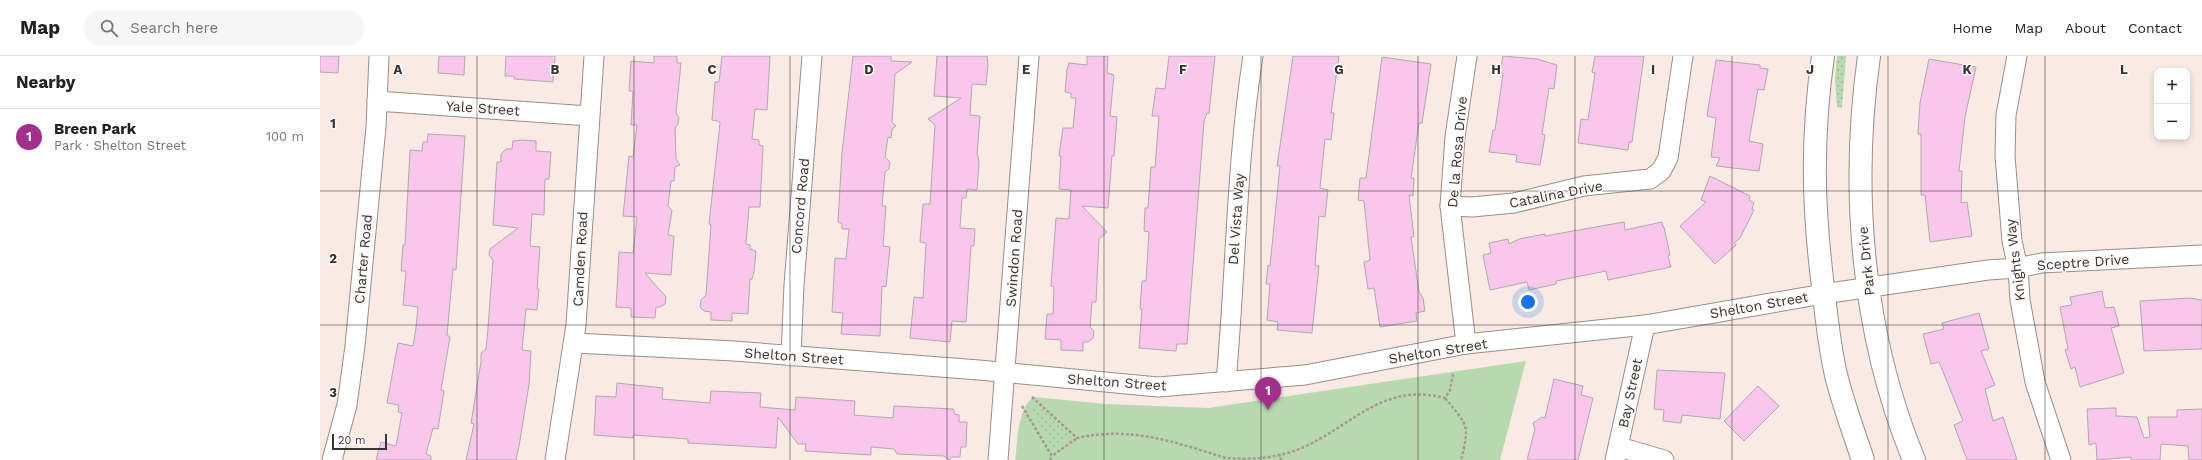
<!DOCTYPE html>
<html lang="en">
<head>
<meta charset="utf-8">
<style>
	body { margin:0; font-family:"Work Sans",sans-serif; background:#f6f6f6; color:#222 }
	.controls { position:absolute; right:12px; top:12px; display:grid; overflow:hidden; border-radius:8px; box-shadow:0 2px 6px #0003 }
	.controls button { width:36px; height:36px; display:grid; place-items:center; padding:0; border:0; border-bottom:1px solid #e0e0e0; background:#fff; color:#222; font:20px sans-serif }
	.scale { position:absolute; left:12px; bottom:10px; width:55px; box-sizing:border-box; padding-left:4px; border:2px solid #383330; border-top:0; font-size:11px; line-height:14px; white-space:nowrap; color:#383330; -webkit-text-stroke:3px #fdfaf9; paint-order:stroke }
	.you { position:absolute; left:1208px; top:246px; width:14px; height:14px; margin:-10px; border:3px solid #fff; border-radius:50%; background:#1a73e8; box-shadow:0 0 0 6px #1a73e833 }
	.badge { display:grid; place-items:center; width:26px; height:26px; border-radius:50%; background:#a12f8b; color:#fff; font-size:13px; font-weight:700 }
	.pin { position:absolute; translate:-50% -33px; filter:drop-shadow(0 1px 2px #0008) }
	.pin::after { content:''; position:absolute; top:21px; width:14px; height:12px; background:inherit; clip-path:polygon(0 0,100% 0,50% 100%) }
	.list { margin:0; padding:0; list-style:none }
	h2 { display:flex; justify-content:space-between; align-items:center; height:52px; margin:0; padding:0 16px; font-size:17px }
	h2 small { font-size:13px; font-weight:400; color:#767676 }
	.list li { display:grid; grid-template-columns:26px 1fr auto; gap:12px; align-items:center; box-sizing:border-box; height:56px; padding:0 16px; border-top:1px solid #e0e0e0 }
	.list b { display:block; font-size:15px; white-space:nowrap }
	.list p { margin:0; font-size:13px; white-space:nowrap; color:#767676 }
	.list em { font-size:13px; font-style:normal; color:#767676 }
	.icon { flex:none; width:22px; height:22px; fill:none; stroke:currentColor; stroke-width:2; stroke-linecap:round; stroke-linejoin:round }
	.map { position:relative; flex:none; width:1882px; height:404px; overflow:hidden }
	header { display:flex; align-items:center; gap:24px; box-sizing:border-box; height:56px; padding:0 20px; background:#fff; border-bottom:1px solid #e0e0e0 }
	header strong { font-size:19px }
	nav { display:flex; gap:22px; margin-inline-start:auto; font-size:14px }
	.search { width:280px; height:36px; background:#f6f6f6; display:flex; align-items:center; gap:10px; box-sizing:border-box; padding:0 14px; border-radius:22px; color:#767676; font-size:15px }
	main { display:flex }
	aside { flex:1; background:#fff }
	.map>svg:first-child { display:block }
	.green { fill:#b8d9b0 }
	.garden { fill:url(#garden-dots) }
	.building { fill:#f8c7eb; stroke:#b3a7b0 }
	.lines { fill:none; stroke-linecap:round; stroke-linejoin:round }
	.minor-casing { stroke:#9a8d87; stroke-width:21 }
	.tertiary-casing { stroke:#9a8d87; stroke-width:24 }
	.path { stroke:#a49a94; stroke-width:2.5; stroke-dasharray:3 2; stroke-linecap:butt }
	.minor { stroke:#fff; stroke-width:19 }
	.tertiary { stroke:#fff; stroke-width:22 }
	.grid { fill:none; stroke:#383330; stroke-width:1; stroke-opacity:0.55 }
	.labels { text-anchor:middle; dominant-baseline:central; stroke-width:3; stroke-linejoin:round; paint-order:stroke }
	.street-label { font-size:14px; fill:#383330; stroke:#fdfaf9 }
	.grid-label { font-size:13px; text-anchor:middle; font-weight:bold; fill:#383330; stroke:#fdfaf9; stroke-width:3; stroke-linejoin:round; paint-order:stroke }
</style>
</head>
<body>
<header>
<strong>Map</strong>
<div class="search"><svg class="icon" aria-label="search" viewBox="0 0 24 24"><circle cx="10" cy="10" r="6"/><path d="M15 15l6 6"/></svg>Search here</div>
<nav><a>Home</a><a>Map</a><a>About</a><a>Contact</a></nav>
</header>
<main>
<aside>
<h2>Nearby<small></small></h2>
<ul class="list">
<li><span class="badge">1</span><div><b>Breen Park</b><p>Park · Shelton Street</p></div><em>100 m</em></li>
</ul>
</aside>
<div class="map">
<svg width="1882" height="404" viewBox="0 0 1882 404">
	<defs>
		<pattern id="garden-dots" width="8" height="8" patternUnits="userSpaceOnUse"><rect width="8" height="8" fill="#b8d9b0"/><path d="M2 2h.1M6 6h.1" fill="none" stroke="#9fbb98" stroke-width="1.8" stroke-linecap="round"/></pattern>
	</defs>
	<rect width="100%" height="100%" fill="#f9ebe4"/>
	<path class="green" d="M1206 305 1180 404H695C698 386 697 349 715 341L785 348 888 352Z"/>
	<g class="garden">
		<path d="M1517 0H1526L1522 52 1517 51 1515 23Z"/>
		<path d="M714 350H718L750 378 749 383 735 394 731 391 712 354Z"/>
	</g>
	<g class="building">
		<path d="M0 0H19L18 17 0 16Z"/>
		<path d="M119 0H145L144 19 118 17Z"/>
		<path d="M186 0H235L233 26 194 23V20H185Z"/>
		<path d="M334 0H357V7H361L356 57 359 62 358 68 355 72 356 103 360 109 355 111 354 125H351L348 150 352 154 348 179 354 180 351 219 325 217 346 241 345 248 340 251H336L335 262 311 261V252L296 251 299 196 313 197 317 161 303 160 309 100 313 101 317 69H311L313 35H309L311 5 334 7Z"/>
		<path d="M402 0H450L447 54 435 53 432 83 439 84V89L443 90 440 151H429L426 188 430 189V193L436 195 434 216 432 223H430L428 258 412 257V265L391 264V256L384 255 380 251 381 244 386 239 391 169 389 168 400 67 398 65 392 64 395 26H399Z"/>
		<path d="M533 0H571V5L592 6 575 18 572 66 576 70 572 73 571 82 568 81 565 101 570 106 569 113 565 116 562 150H566L563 190 570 191 566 231 562 230 560 280 521 278 523 257 512 256 515 202 526 203 529 173H522V168L518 166 522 97Z"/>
		<path d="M617 0H667L668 9 666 29 652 28 650 59 660 60 657 99H658L659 107 657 134 647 133 646 142H642L640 172 655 173 654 190H651L646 266 632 265 630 286 590 282 594 241 603 242 606 187 600 186 603 148H610L615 69 608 63 641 42 614 40Z"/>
		<path d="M767 0H788L787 17 794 19 790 60 797 61 794 100H792L788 152 762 150 787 176 779 183 776 246H772L770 271 774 275 773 282 768 286H763V295L741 294V284L725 283 727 258H733L734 231 731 230 736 162 749 163 751 134 739 133 741 100H739L743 72H753L756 42H751V37L745 36 747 14 749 7 767 9Z"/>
		<path d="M849 0H895L889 58 887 57 884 65 867 288H857L856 295 819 292 822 253H820L822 225H826L829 176 824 175 825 152H828L831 111H835L839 60H832L836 32 845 33Z"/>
		<path d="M973 0H1019L1011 57H1014L1011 84 1005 83 1000 132 1008 134 1005 161 999 160 995 209 999 210 992 277 957 274 958 266 947 264 950 228H946L948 209 950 210 960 110H957Z"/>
		<path d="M1183 0 1217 3 1237 9 1234 33 1229 32 1222 78 1225 79 1220 109 1196 106 1197 99 1169 96 1173 74H1175L1182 25 1183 17H1180Z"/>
		<path d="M1275 0H1324L1312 86H1309L1308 94 1258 87 1261 63 1268 64 1275 17 1272 16Z"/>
		<path d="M1062 1 1111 8 1102 67H1099L1091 122H1094L1093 140 1089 139 1094 181H1091L1099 236 1103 242 1105 255 1096 257 1097 265 1060 271 1054 232 1048 233 1044 206 1050 204 1044 145 1038 144 1040 122H1046Z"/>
		<path d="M1609 3 1656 11 1645 61 1639 115H1642L1641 147 1647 146 1652 180 1610 186 1605 139H1601V78H1598L1600 47Z"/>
		<path d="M1396 4 1440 9V12L1448 13 1444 34 1438 33 1429 85 1443 88 1439 115 1396 110 1400 102 1391 101 1396 62 1387 60Z"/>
		<path d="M108 78 145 80 136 214 133 213 127 279 130 281 121 334 124 335 118 373 113 372 106 398 111 400V404H56L61 386 76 390 82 357 78 356 79 349 67 347 78 287 93 290 96 272 98 251 83 249 86 215H81L83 189H85L90 94 102 95 103 86H107Z"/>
		<path d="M202 84 216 85V95L231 96 229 123H225L224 159 212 158 210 190 220 191 217 233H219L217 254 206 253 202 294 211 295 209 329 199 390 196 404H146L154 368 151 367 161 306V297L166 293 168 272 173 204 169 199 170 193 198 172 173 169 177 106H181V98L186 93H192L193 85Z"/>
		<path d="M1390 120 1430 140 1429 144 1434 147 1432 153 1434 154 1420 182 1414 187 1416 189 1395 208 1360 170 1386 146 1381 144Z"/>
		<path d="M1304 166 1305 174 1342 166 1343 171H1344L1350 199 1348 200 1351 211 1288 224 1286 215 1236 225V228L1209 234 1207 226 1170 234 1163 199 1171 197 1169 187 1188 183 1189 188 1199 183 1225 178V180Z"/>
		<path d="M1782 235 1785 252 1794 251 1799 270 1791 272 1804 317 1760 331 1755 311 1751 313 1745 294 1748 293 1740 251 1752 249 1750 241Z"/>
		<path d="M1870 242 1882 244V293L1824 295 1820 245Z"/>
		<path d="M1659 257 1669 293 1661 295 1675 329 1665 333 1673 365 1683 361 1697 404H1647L1634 369 1643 365 1619 306 1611 308 1603 278 1624 273 1622 267Z"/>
		<path d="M1337 314 1405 317 1400 363 1362 359 1361 367 1343 365 1344 354 1334 353Z"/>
		<path d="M1234 323 1263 330 1261 339 1273 342 1258 404H1207L1215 373 1213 367 1222 361 1225 362Z"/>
		<path d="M297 327 343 332 342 343 390 347 391 335 441 337 440 351 475 354 476 341 535 345 534 359 573 362 574 350 633 353 635 358 639 359V366H647L646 391H641L640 401H632L629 404 624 400 577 398 574 393 551 391V399L485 395 486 388H478L458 361 456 392 368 387V383L313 379V382L274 379 276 340 296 341Z"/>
		<path d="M1438 330 1459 350 1424 385 1404 365Z"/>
		<path d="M1796 352V360L1817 361 1824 382 1830 381 1828 361H1857V354L1882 353V404H1869L1868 390 1841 388 1840 404H1811V401L1777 404 1776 387 1769 389 1767 353Z"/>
	</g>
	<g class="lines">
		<g class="minor-casing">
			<g id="minor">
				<path d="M1697 0 1686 59 1685 100 1692 185 1698 212 1700 244 1715 326 1741 404"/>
				<path d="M57 45 269 60"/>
				<path d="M1130 150 1152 151 1194 147 1264 130 1330 123 1341 115 1348 102 1363 0"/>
				<path d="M254 287 414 295 659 314 838 331 985 319 1146 288 1325 269 1503 238 1668 214 1698 212 1721 207 1882 199"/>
				<path d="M1146 288 1130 150 1135 81 1147 0"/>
				<path d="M471 300 474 229 492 0"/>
				<path d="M906 326C916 217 916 108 933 0"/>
				<path d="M1299 391 1344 404"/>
				<path d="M12 404 27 349 35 290 56 71 59 0"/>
				<path d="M235 404 256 269 274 0"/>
				<path d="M678 404 709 0"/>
				<path d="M1295 404 1325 269"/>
			</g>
		</g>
		<g class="tertiary-casing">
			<g id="tertiary">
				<path d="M1503 0C1491 84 1493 155 1504 239 1507 267 1510 295 1517 323 1524 350 1534 377 1543 404"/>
				<path d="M1549 0C1530 135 1542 278 1594 404"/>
			</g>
		</g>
		<g class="path">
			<path d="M712 341 757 382C812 370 854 386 906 402 931 404 960 402 984 391 1034 368 1064 326 1125 342L1130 334 1133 318"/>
			<path d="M1125 342C1148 370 1150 369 1141 404"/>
			<path d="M702 350 732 400 757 382"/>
			<path d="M730 404 732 400"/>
			<path d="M960 404 962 399"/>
		</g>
		<use href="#minor" class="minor"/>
		<use href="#tertiary" class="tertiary"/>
	</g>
	<path class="grid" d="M157 0V404M314 0V404M470 0V404M627 0V404M784 0V404M941 0V404M1098 0V404M1255 0V404M1412 0V404M1568 0V404M1725 0V404M0 135H1882M0 269H1882"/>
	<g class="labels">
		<g class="street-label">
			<text transform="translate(163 52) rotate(4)">Yale Street</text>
			<text transform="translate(1137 96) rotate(-85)">De la Rosa Drive</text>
			<text transform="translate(1236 138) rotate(-11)">Catalina Drive</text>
			<text transform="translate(480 150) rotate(-85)">Concord Road</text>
			<text transform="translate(916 163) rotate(-86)">Del Vista Way</text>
			<text transform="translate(694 202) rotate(-86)">Swindon Road</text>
			<text transform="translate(43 203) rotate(-85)">Charter Road</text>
			<text transform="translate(260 203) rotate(-87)">Camden Road</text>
			<text transform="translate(1695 204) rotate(-97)">Knights Way</text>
			<text transform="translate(1546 205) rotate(-96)">Park Drive</text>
			<text transform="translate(1763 206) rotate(-4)">Sceptre Drive</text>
			<text transform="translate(1439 249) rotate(-10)">Shelton Street</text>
			<text transform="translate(1118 295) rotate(-9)">Shelton Street</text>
			<text transform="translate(474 300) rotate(4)">Shelton Street</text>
			<text transform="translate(797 326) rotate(4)">Shelton Street</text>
			<text transform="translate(1310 337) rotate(-78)">Bay Street</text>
		</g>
	</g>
	<g class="grid-label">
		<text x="78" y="18">A</text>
		<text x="235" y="18">B</text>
		<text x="392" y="18">C</text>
		<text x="549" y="18">D</text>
		<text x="706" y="18">E</text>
		<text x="863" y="18">F</text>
		<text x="1019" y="18">G</text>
		<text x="1176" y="18">H</text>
		<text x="1333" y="18">I</text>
		<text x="1490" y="18">J</text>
		<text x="1647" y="18">K</text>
		<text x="1804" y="18">L</text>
		<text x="13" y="72">1</text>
		<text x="13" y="207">2</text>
		<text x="13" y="341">3</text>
	</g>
</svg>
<div class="controls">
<button>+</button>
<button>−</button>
</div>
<div class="scale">20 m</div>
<div class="you"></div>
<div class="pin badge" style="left:948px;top:354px">1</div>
</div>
</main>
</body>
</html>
